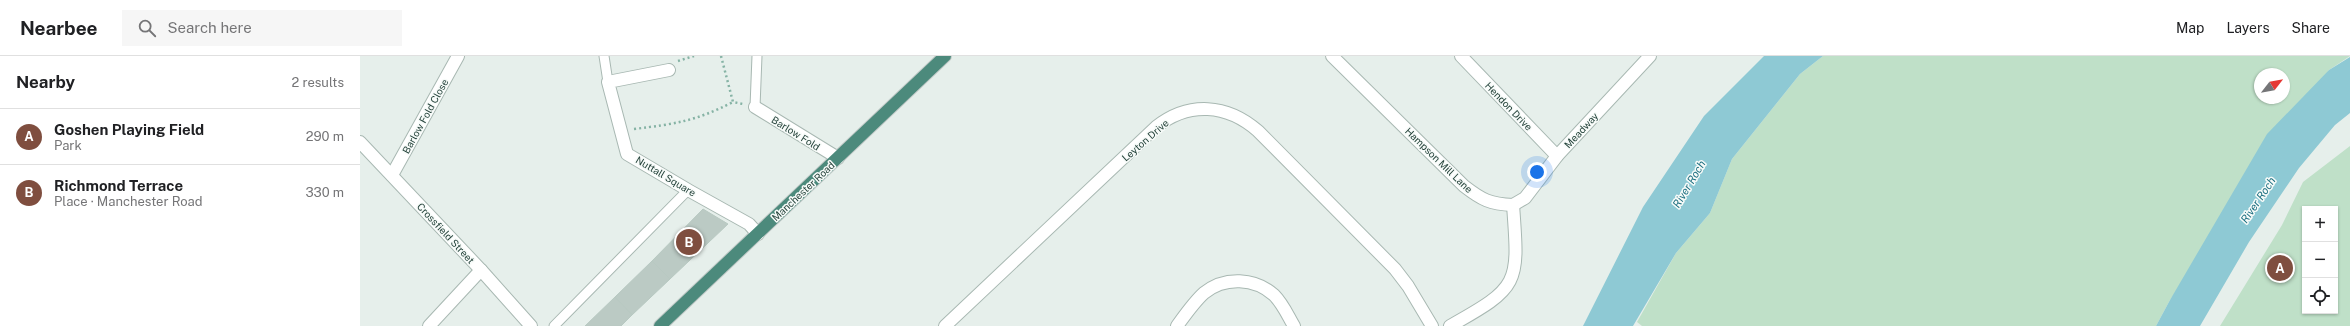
<!DOCTYPE html>
<html lang="en">
<head>
<meta charset="utf-8">
<style>
	body { margin:0; font-family:"Public Sans",sans-serif; background:#f6f6f6; color:#202124 }
	.controls { position:absolute; right:12px; bottom:12px; display:grid; overflow:hidden; border-radius:0px; box-shadow:0 1px 3px #0004 }
	.controls button { width:36px; height:36px; display:grid; place-items:center; padding:0; border:0; border-bottom:1px solid #e0e0e0; background:#fff; color:#202124; font:20px sans-serif }
	.compass { position:absolute; left:1894px; top:12px; width:36px; height:36px; border-radius:50%; background:#fff; box-shadow:0 1px 3px #0004; rotate:59deg }
	.you { position:absolute; left:1177px; top:116px; width:14px; height:14px; margin:-10px; border:3px solid #fff; border-radius:50%; background:#1a73e8; box-shadow:0 0 0 6px #1a73e833 }
	.badge { display:grid; place-items:center; width:26px; height:26px; border-radius:50%; background:#7f4e3f; color:#fff; font-size:13px; font-weight:700 }
	.pin { position:absolute; translate:-50% -50%; border:2px solid #fff; box-shadow:0 1px 4px #0006 }
	.list { margin:0; padding:0; list-style:none }
	h2 { display:flex; justify-content:space-between; align-items:center; height:52px; margin:0; padding:0 16px; font-size:17px }
	h2 small { font-size:13px; font-weight:400; color:#757577 }
	.list li { display:grid; grid-template-columns:26px 1fr auto; gap:12px; align-items:center; box-sizing:border-box; height:56px; padding:0 16px; border-top:1px solid #e0e0e0 }
	.list b { display:block; font-size:15px; white-space:nowrap }
	.list p { margin:0; font-size:13px; white-space:nowrap; color:#757577 }
	.list em { font-size:13px; font-style:normal; color:#757577 }
	.icon { flex:none; width:22px; height:22px; fill:none; stroke:currentColor; stroke-width:2; stroke-linecap:round; stroke-linejoin:round }
	.map { position:relative; flex:none; width:1990px; height:270px; overflow:hidden }
	header { display:flex; align-items:center; gap:24px; box-sizing:border-box; height:56px; padding:0 20px; background:#fff; border-bottom:1px solid #e0e0e0 }
	header strong { font-size:19px }
	nav { display:flex; gap:22px; margin-inline-start:auto; font-size:14px }
	.search { width:280px; height:36px; background:#f6f6f6; display:flex; align-items:center; gap:10px; box-sizing:border-box; padding:0 14px; border-radius:0px; color:#757577; font-size:15px }
	main { display:flex }
	aside { flex:1; background:#fff }
	.map>svg:first-child { display:block }
	.green { fill:#bfe0c8; fill-rule:evenodd }
	.water { fill:#8ec9d4 }
	.building { fill:#bbcac4; stroke:#b8c9c2 }
	.lines { fill:none; stroke-linecap:round; stroke-linejoin:round }
	.service-casing { stroke:#a8b8b2; stroke-width:11 }
	.minor-casing { stroke:#a8b8b2; stroke-width:14 }
	.trunk-casing { stroke:#c2cac8; stroke-width:14 }
	.path { stroke:#86b3a5; stroke-width:2.5; stroke-dasharray:2 3; stroke-linecap:butt }
	.service { stroke:#fff; stroke-width:9 }
	.minor { stroke:#fff; stroke-width:12 }
	.trunk { stroke:#4c8a7c; stroke-width:12 }
	.labels { text-anchor:middle; dominant-baseline:central; stroke-width:3; stroke-linejoin:round; paint-order:stroke }
	.street-label { font-size:10px; fill:#24423a; stroke:#f7fbf9 }
	.water-label { font-size:11px; font-style:italic; fill:#1c6f80; stroke:#f7fbf9 }
</style>
</head>
<body>
<header>
<strong>Nearbee</strong>
<div class="search"><svg class="icon" aria-label="search" viewBox="0 0 24 24"><circle cx="10" cy="10" r="6"/><path d="M15 15l6 6"/></svg>Search here</div>
<nav><a>Map</a><a>Layers</a><a>Share</a></nav>
</header>
<main>
<aside>
<h2>Nearby<small>2 results</small></h2>
<ul class="list">
<li><span class="badge">A</span><div><b>Goshen Playing Field</b><p>Park</p></div><em>290 m</em></li>
<li><span class="badge">B</span><div><b>Richmond Terrace</b><p>Place · Manchester Road</p></div><em>330 m</em></li>
</ul>
</aside>
<div class="map">
<svg width="1990" height="270" viewBox="0 0 1990 270">
	<rect width="100%" height="100%" fill="#e6efeb"/>
	<g class="green">
		<path d="M1463 0H1990L1969 14 1810 244 1796 270H1282L1277 266 1316 197 1350 157 1372 103 1440 18ZM1900 18H1924V42H1900Z"/>
		<path d="M1990 90V270H1860L1922 169 1943 126ZM1945 153H1975V255H1945Z"/>
	</g>
	<g class="water">
		<path d="M1404 0H1463L1440 18 1372 103 1350 157 1316 197 1273 270H1223L1283 151 1344 60Z"/>
		<path d="M1990 1V57L1975 69 1939 112 1889 186 1840 270H1796L1810 244 1907 78 1969 14Z"/>
	</g>
	<g class="building">
		<path d="M343 153 368 168 310 223 292 205Z"/>
		<path d="M292 205 310 223 272 259 255 241Z"/>
		<path d="M255 241 272 259 261 270H225Z"/>
	</g>
	<g class="lines">
		<g class="service-casing">
			<g id="service">
				<path d="M244 0 248 26"/>
				<path d="M395 51 397 0"/>
				<path d="M194 270 328 134"/>
			</g>
		</g>
		<g class="minor-casing">
			<g id="minor">
				<path d="M972 0 1104 130C1122 144 1130 148 1153 149"/>
				<path d="M1101 0 1197 100"/>
				<path d="M309 14 248 26 267 98 328 134 389 168 398 178"/>
				<path d="M395 51 478 102"/>
				<path d="M0 86 121 214 171 270"/>
				<path d="M32 119 98 0"/>
				<path d="M1153 149 1165 142 1197 100 1290 0"/>
				<path d="M69 270 121 214"/>
				<path d="M585 270 796 71C829 45 867 48 898 75L1035 213 1048 230 1072 270"/>
				<path d="M817 270C825 259 834 246 844 237 865 220 895 222 914 239 923 248 928 260 934 270"/>
				<path d="M1090 270C1160 231 1159 228 1153 149"/>
			</g>
		</g>
		<g class="trunk-casing">
			<path id="trunk" d="M300 270 585 0"/>
		</g>
		<g class="path">
			<path d="M361 0 373 46 383 48"/>
			<path d="M318 5 334 0"/>
			<path d="M274 73C315 68 336 65 373 46"/>
		</g>
		<use href="#service" class="service"/>
		<use href="#minor" class="minor"/>
		<use href="#trunk" class="trunk"/>
	</g>
	<g class="labels">
		<g class="street-label">
			<text transform="translate(1149 50) rotate(46)">Hendon Drive</text>
			<text transform="translate(65 60) rotate(-61)">Barlow Fold Close</text>
			<text transform="translate(1221 74) rotate(-47)">Meadway</text>
			<text transform="translate(436 77) rotate(32)">Barlow Fold</text>
			<text transform="translate(785 84) rotate(-41)">Leyton Drive</text>
			<text transform="translate(1079 104) rotate(44)">Hampson Mill Lane</text>
			<text transform="translate(306 120) rotate(31)">Nuttall Square</text>
			<text transform="translate(443 135) rotate(-43)">Manchester Road</text>
			<text transform="translate(86 177) rotate(47)">Crossfield Street</text>
		</g>
		<g class="water-label">
			<text transform="translate(1329 128) rotate(-59)">River Roch</text>
			<text transform="translate(1898 144) rotate(-56)">River Roch</text>
		</g>
	</g>
</svg>
<div class="controls">
<button>+</button>
<button>−</button>
<button><svg class="icon" aria-label="locate" viewBox="0 0 24 24"><circle cx="12" cy="12" r="6"/><path d="M12 2v4M12 18v4M2 12h4M18 12h4"/></svg></button>
</div>
<svg class="compass" viewBox="-18 -18 36 36"><path d="M0-13l5 13h-10z" fill="#e53935"/><path d="M0 13l5-13h-10z" fill="#757577"/></svg>
<div class="you"></div>
<div class="pin badge" style="left:1920px;top:212px">A</div>
<div class="pin badge" style="left:329px;top:186px">B</div>
</div>
</main>
</body>
</html>
